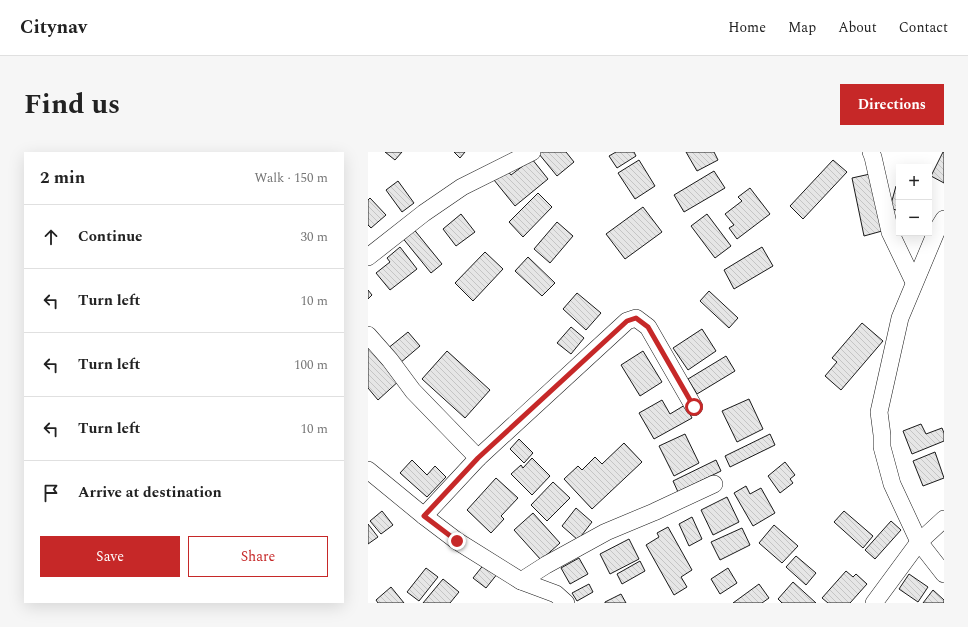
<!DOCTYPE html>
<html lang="en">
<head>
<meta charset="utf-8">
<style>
	body { margin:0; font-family:Spectral,serif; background:#f6f6f6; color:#222 }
	.controls { position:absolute; right:12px; top:12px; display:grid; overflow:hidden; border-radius:0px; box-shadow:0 4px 16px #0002 }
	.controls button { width:36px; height:36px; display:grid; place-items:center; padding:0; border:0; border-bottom:1px solid #e0e0e0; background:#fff; color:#222; font:20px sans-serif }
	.stop { position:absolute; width:12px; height:12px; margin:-9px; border:3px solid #c62828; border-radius:50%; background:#fff }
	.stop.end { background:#c62828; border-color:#fff; box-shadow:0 1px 4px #0008 }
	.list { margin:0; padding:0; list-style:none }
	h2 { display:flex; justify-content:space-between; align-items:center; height:52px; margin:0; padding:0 16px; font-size:17px }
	h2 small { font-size:13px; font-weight:400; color:#767676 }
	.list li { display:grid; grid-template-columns:26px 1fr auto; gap:12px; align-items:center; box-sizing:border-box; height:64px; padding:0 16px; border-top:1px solid #e0e0e0 }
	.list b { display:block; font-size:15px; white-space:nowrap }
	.list em { font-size:13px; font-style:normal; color:#767676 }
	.actions { display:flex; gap:8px; padding:12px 16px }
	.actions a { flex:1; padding:9px 0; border:1px solid #c62828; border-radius:0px; text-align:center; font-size:14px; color:#c62828 }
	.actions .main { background:#c62828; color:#fff }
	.icon { flex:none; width:22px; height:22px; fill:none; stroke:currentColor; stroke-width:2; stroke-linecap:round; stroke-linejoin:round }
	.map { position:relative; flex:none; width:576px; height:451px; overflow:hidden; border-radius:0px }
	header { display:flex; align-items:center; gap:24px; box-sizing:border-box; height:56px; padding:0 20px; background:#fff; border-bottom:1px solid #e0e0e0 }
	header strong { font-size:19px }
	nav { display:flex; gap:22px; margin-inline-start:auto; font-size:14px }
	.intro { display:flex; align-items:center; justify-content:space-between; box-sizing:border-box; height:96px; padding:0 24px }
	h1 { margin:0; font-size:28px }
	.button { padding:10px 18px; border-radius:0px; background:#c62828; color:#fff; font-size:14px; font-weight:700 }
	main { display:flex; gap:24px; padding:0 24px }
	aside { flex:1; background:#fff; border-radius:0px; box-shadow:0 4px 16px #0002 }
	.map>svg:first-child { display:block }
	.building { fill:url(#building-back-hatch); stroke:#1a1a1a }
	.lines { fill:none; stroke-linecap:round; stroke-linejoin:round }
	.minor-casing { stroke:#1a1a1a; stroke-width:18 }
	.minor { stroke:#fff; stroke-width:17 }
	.route { stroke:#c62828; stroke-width:5 }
</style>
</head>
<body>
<header>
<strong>Citynav</strong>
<nav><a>Home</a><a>Map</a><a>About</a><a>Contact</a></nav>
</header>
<div class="intro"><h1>Find us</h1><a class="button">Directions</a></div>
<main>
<aside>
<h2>2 min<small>Walk · 150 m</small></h2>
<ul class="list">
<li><svg class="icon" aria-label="ahead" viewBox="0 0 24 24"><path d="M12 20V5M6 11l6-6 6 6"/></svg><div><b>Continue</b></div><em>30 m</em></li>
<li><svg class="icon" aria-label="left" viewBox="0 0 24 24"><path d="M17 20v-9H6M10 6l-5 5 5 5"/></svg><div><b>Turn left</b></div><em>10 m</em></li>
<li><svg class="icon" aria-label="left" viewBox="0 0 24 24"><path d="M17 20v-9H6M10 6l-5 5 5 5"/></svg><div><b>Turn left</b></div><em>100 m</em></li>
<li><svg class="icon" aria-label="left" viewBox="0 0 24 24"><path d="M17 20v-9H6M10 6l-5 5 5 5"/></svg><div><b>Turn left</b></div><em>10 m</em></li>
<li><svg class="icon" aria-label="arrive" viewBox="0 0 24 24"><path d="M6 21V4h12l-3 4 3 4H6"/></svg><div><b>Arrive at destination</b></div></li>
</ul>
<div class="actions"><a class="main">Save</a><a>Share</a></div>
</aside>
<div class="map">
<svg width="576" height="451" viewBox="0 0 576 451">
	<defs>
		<pattern id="building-back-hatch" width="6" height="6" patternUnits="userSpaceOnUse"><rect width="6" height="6" fill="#e6e6e6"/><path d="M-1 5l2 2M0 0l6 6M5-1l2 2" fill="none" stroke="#c5c5c5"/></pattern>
	</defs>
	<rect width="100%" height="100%" fill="#fff"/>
	<g class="building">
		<path d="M17 0H34L27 8Z"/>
		<path d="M86 0H97L92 6Z"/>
		<path d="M173 0H198L206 10 189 24 171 2Z"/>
		<path d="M248 0H266L268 4 249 16 241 4Z"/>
		<path d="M318 0H346L350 8 329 19Z"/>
		<path d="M575 0H576V31L563 24Z"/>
		<path d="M164 7 180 27 147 54 126 28 139 18 143 23Z"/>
		<path d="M271 8 287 34 267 47 250 21Z"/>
		<path d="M465 8 479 20 435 67 422 54Z"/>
		<path d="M346 19 357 36 316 60 306 43Z"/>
		<path d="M502 22 514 79 496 84 484 26Z"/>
		<path d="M30 29 46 51 34 60 18 38Z"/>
		<path d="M528 34 531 35V59L522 56Z"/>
		<path d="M382 36 402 62 369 87 361 76 366 73 357 62 374 49 370 45Z"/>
		<path d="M170 41 184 55 155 85 141 70Z"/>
		<path d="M2 46 18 63 3 76 0 73V48Z"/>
		<path d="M275 55 294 80 257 107 238 82Z"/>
		<path d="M93 62 107 80 88 94 75 77Z"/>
		<path d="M339 62 363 94 347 106 323 74Z"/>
		<path d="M189 70 205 84 182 111 166 97Z"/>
		<path d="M44 75 74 112 63 121 33 84Z"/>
		<path d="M32 95 49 117 22 138 8 121 22 110 19 106Z"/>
		<path d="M394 95 405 114 366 137 356 118Z"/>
		<path d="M117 100 135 117 105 149 87 131Z"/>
		<path d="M160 105 187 131 174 144 147 119Z"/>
		<path d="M0 138 4 143 0 147Z"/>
		<path d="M341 139 370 166 361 176 332 149Z"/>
		<path d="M209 141 233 161 218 178 195 157Z"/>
		<path d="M494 171 515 189 473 238 457 224 469 210 464 206Z"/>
		<path d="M203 175 216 186 203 202 189 191Z"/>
		<path d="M334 177 348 199 320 218 305 196Z"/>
		<path d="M40 180 52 194 32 211 19 197Z"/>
		<path d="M0 195 33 227 10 248 0 236Z"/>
		<path d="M79 199 122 238 97 266 54 227Z"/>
		<path d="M275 199 294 230 272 244 253 213Z"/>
		<path d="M358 204 367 219 329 242 320 227Z"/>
		<path d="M381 247 395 277 369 290 354 259Z"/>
		<path d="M294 248 302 262 317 253 324 266 286 287 271 261Z"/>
		<path d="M553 272 558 282 574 276 576 281V289L544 302 535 279Z"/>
		<path d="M317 282 331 311 306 324 291 294Z"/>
		<path d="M402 282 407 293 362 315 357 304Z"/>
		<path d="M151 287 165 301 156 311 142 297Z"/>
		<path d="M256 291 274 310 224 357 196 327 210 314 214 318 227 305 234 312Z"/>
		<path d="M567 300 576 326 555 334 545 309Z"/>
		<path d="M164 306 182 324 164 343 143 322 153 313 155 316Z"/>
		<path d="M44 308 59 323 67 314 78 325 59 345 32 321Z"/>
		<path d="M348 308 353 319 310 340 305 329Z"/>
		<path d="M417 310 427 323 422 327 425 331 412 341 400 324Z"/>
		<path d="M128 326 150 346 133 364 136 367 123 381 99 358Z"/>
		<path d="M185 330 202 346 179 369 163 353Z"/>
		<path d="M378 334 382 342 393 336 407 361 385 374 366 341Z"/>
		<path d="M359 345 371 370 345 383 333 358Z"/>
		<path d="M208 356 224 370 210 388 194 374Z"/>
		<path d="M14 359 25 373 13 382 2 369Z"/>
		<path d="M476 359 505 384 495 396 466 370Z"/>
		<path d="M165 361 192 391 173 408 146 378Z"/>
		<path d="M324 365 334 387 321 394 311 372Z"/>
		<path d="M523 369 533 378 507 407 497 398Z"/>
		<path d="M0 372 10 385 0 392Z"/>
		<path d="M406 373 430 394 414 411 391 391Z"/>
		<path d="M300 375 324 418 313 425 319 435 306 443 278 393 291 385 289 381Z"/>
		<path d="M374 376 382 393 352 408 343 390Z"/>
		<path d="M261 387 271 407 242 422 232 402Z"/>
		<path d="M428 404 448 421 438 433 418 415Z"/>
		<path d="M211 406 220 422 202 432 193 416Z"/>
		<path d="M272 409 277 419 254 432 249 422Z"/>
		<path d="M117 411 130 421 118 436 105 426Z"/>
		<path d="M58 416 70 425 51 449 39 440Z"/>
		<path d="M360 416 369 431 352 442 343 427Z"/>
		<path d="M478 419 485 425 488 422 499 432 482 451H460L454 446Z"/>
		<path d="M541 422 560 435 550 450 531 437Z"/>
		<path d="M75 427 91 440 82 451H55Z"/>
		<path d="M425 430 448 451H414L410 447Z"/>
		<path d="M221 432 225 440 209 449 204 441Z"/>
		<path d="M391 432 401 446 394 451H365Z"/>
		<path d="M23 435 36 451H10L8 448Z"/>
		<path d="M565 438 576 448V451H555Z"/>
		<path d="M253 442 258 451H237V450Z"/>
	</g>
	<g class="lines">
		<g class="minor-casing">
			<g id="minor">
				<path d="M503 0 505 5 522 80 546 130"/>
				<path d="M576 67 568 80 532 166 511 260 514 283V295L524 332 551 390 576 422"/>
				<path d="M0 105 56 61 94 35 164 0"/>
				<path d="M0 183 22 208 45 239 110 306 56 364"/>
				<path d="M110 306 259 169 268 166 280 175 326 255"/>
				<path d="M0 318 56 364 89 389 153 429 188 442 198 451"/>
				<path d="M153 429 178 413 238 380 286 360 346 332"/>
				<path d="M506 451 551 390 576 367"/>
			</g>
		</g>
		<use href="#minor" class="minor"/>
	</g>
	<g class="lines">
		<path class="route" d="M89 389 56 364 110 306 259 169 268 166 280 175 326 255"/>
	</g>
</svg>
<div class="controls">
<button>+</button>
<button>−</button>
</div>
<div class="stop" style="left:326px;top:255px"></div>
<div class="stop end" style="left:89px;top:389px"></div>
</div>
</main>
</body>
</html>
